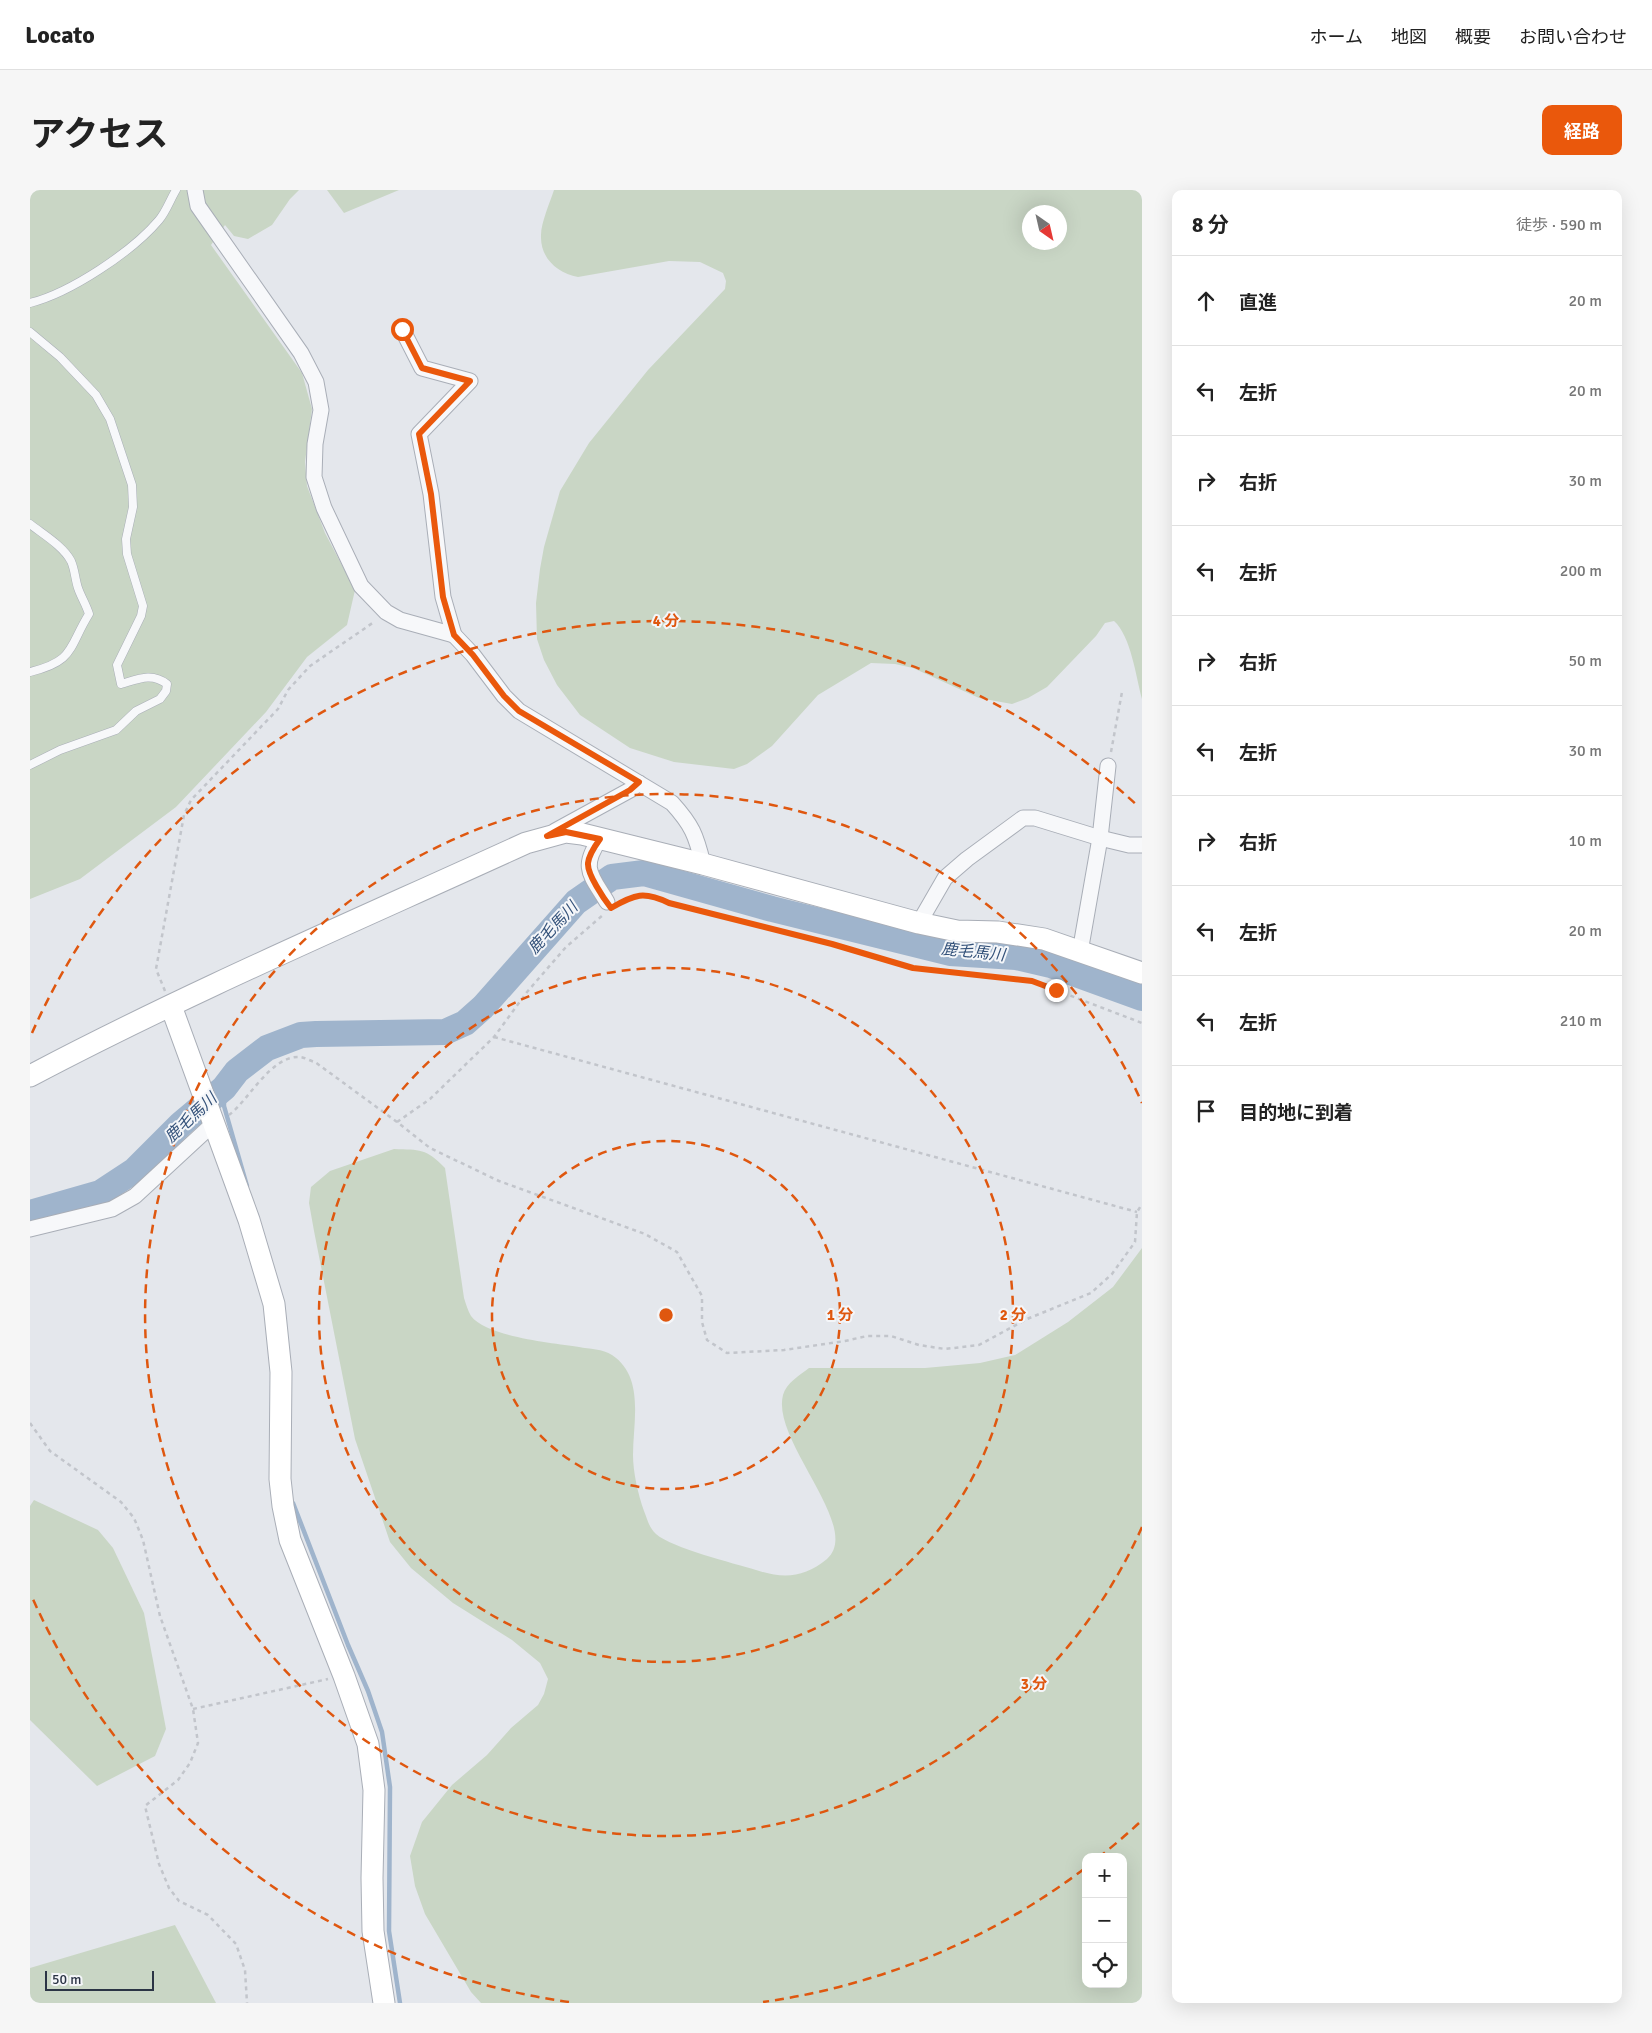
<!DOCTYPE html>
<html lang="ja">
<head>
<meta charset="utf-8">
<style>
	body { margin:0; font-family:Signika,"Noto Sans JP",sans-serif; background:#f6f6f6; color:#222 }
	.controls { position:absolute; right:15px; bottom:15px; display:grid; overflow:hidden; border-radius:10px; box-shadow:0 5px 20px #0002 }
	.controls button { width:45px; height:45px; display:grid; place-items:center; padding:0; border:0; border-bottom:1px solid #e0e0e0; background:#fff; color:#222; font:25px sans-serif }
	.compass { position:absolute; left:992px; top:15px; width:45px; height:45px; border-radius:50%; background:#fff; box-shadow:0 5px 20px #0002; rotate:146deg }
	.scale { position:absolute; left:15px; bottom:12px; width:109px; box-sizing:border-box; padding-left:5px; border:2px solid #2b3445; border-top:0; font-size:14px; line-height:18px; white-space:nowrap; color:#2b3445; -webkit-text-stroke:4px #f4f6f9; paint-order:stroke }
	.stop { position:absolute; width:15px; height:15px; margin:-11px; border:4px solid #ea580c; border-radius:50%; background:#fff }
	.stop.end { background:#ea580c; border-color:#fff; box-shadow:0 1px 5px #0008 }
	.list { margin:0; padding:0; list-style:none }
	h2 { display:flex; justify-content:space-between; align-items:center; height:65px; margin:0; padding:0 20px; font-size:21px }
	h2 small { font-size:16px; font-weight:400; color:#767676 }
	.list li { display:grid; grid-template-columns:32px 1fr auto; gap:15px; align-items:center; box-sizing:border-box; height:90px; padding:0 20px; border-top:1px solid #e0e0e0 }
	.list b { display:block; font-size:19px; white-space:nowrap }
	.list em { font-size:16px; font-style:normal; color:#767676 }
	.icon { flex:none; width:28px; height:28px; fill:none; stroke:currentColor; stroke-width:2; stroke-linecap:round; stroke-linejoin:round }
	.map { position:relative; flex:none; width:1112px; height:1813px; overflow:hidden; border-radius:10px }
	header { display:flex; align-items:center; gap:30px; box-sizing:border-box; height:70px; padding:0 25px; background:#fff; border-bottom:1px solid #e0e0e0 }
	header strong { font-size:24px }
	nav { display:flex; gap:28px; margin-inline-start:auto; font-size:18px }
	.intro { display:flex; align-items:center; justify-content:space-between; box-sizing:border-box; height:120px; padding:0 30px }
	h1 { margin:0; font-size:35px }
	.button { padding:12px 22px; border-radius:10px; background:#ea580c; color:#fff; font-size:18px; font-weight:700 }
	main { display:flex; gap:30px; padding:0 30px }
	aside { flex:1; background:#fff; border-radius:10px; box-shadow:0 5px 20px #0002 }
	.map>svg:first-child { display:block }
	.green { fill:#c9d6c5; fill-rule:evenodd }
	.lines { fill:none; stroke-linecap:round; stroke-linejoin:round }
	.stream { stroke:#9fb4cc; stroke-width:4.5 }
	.river { stroke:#9fb4cc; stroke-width:26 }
	.lane-casing { stroke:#a9aeb7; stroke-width:9 }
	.street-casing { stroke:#a9aeb7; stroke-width:17 }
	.secondary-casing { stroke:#a9aeb7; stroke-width:23 }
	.path { stroke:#c2c5cb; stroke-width:2.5; stroke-dasharray:4 4; stroke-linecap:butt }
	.lane { stroke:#f7f8fa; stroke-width:8 }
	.street { stroke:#f7f8fa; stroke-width:15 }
	.secondary { stroke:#fff; stroke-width:21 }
	.route { stroke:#ea580c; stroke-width:6 }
	.ring { fill:none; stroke:#df570f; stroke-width:2.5; stroke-dasharray:9 6 }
	.labels { text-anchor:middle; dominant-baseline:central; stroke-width:4; stroke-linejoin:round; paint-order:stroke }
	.water-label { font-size:16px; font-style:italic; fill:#34527a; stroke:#f4f6f9 }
	.centre { fill:#df570f; stroke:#f4f6f9; stroke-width:2.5 }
	.ring-label { font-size:15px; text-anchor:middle; font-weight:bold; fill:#df570f; stroke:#f4f6f9; stroke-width:4; stroke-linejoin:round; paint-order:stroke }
</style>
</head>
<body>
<header>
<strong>Locato</strong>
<nav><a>ホーム</a><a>地図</a><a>概要</a><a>お問い合わせ</a></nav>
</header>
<div class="intro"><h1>アクセス</h1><a class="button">経路</a></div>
<main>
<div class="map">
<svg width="1112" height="1813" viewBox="0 0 1112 1813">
	<rect width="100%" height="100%" fill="#e4e7ec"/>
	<g class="green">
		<path d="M0 0H269L260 9 242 35 218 49 204 46 195 35 181 55 272 183 282 219 275 272 277 296 295 343 325 400 317 435 277 467 236 522 146 617 50 689 0 709Z"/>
		<path d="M297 0H369L314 23Z"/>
		<path d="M524 0H1112V509C1106 487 1101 446 1084 431L1075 433 1066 446 1017 497 998 508 982 514 949 508 883 478 865 474 841 473 788 505 742 556 717 574 704 579 644 572 600 558 550 525 527 495 514 470 507 449 506 413 510 379 514 357 530 301 559 253 618 180 695 99 696 91 693 83 670 72 639 71 548 87C527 83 510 68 511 45 511 33 520 12 524 0ZM999 22H1030V52H999Z"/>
		<path d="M364 959C390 960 396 958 415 978L434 1108C436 1114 438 1121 441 1126 457 1147 523 1153 549 1157 559 1159 573 1159 582 1165 615 1187 603 1232 603 1265 603 1282 608 1304 614 1321 617 1328 619 1338 626 1344 642 1358 703 1373 726 1380 753 1389 774 1388 797 1369 833 1337 741 1251 753 1205 756 1193 770 1185 779 1178H895L950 1173 985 1165 1038 1132 1083 1097 1112 1058V1813H451L441 1802 395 1724 385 1696 380 1666 392 1632 422 1595 457 1565 481 1538 508 1515 514 1504 518 1489 510 1473 482 1450 423 1413 381 1378 360 1352 325 1249 284 1041 279 1013 281 997 300 981ZM1056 1667H1093V1794H1056Z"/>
		<path d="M4 1310 68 1340 83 1358 114 1423 136 1539 125 1566 67 1596 0 1530V1316Z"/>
		<path d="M145 1735 186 1813H0V1778Z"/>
	</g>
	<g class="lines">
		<g class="stream">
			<path d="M194 898V916L217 996"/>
			<path d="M263 1313 318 1455 338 1501 352 1542 360 1597 359 1741 370 1813"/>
		</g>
		<path class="river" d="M0 1023 70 1003 105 980 151 934 194 898 207 881 237 858 271 845 286 844 415 842 435 833 453 817 546 712 582 687 614 683 742 719 920 763 986 767 1021 775 1112 808"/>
		<g class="lane-casing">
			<g id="lane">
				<path d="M0 113C40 103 102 62 129 30 136 22 140 10 146 0"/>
				<path d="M0 142 30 167 66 205 80 229 102 295 103 317 96 349 97 364 113 416 111 426 87 475 91 494C108 489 122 482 137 494L136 501 130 509 106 521 86 540 30 560 0 575"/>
				<path d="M0 334C14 345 33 356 41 371 45 380 45 389 48 398 51 407 56 414 59 424 38 458 45 471 0 482"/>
			</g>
		</g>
		<g class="street-casing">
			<g id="street">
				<path d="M165 0 168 16 271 163 286 192 291 220 285 254 284 287 294 318 331 396 356 422 370 430 424 445"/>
				<path d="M372 139 392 178 440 191 389 244 401 304 413 407 424 445 443 465 474 506 489 521 642 613C662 635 666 645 673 674"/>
				<path d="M525 641 600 600 609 593"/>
				<path d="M570 649C550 678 561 685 577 712"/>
				<path d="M889 733 915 688 937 669 993 628H1005L1070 648 1099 655H1112"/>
				<path d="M1050 762 1070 648 1078 576"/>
				<path d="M0 1039 82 1019 105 1006 184 933"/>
			</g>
		</g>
		<g class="secondary-casing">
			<g id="secondary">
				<path d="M141 816 219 1030 244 1114 251 1182 250 1289 253 1316 260 1350 314 1486 338 1554 344 1600 342 1688 343 1741 354 1813"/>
				<path d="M0 886C161 801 330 729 496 653L536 642 552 644 673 674 889 733 927 741 968 742 1014 749 1112 783"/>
			</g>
		</g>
		<g class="path">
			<path d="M1081 562 1092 502"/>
			<path d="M591 712C610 702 621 704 639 713L802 754 883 778 1002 791 1112 833"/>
			<path d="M135 801 126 779 154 625 161 610 248 519 258 500 280 476 344 432"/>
			<path d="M464 847 1107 1022"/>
			<path d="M199 925C219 910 241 865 270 867 274 867 280 871 285 872L367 932 400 958 469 991 615 1044 647 1062 672 1106V1132L677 1150 697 1163 754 1160 815 1151 837 1146H861L889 1155 915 1159 949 1155 997 1129 1061 1103 1082 1084 1105 1052 1107 1022 1112 1014"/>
			<path d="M367 932 400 909 464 847 497 802 536 757 573 725"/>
			<path d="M0 1233 20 1261 91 1312 104 1328 113 1350 130 1426 163 1519 168 1553 160 1573 148 1590 115 1616 129 1674 139 1698 149 1711 178 1725 206 1754 215 1780 217 1813"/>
			<path d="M163 1519 298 1489"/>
		</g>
		<use href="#lane" class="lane"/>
		<use href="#street" class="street"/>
		<use href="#secondary" class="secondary"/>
	</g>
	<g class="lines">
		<path class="route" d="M372 139 392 178 440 191 389 244 401 304 413 407 424 445 443 465 474 506 489 521 609 592 600 600 517 646 536 642 570 649C565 656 559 664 558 673 557 684 574 709 581 718 605 704 614 701 639 713L802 754 883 778 1002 791 1026 800"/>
	</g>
	<g class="ring">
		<circle cx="636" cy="1125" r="174"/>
		<circle cx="636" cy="1125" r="347"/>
		<path d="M1112 1337A521 521 0 1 1 1112 913"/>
		<path d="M1109 1633A694 694 0 0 1 1073 1664M1054 1679A694 694 0 0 1 733 1812M539 1812A694 694 0 0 1 2 1407M2 843A694 694 0 0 1 1109 617"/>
	</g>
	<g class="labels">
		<g class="water-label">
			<text transform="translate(523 738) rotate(-47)">鹿毛馬川</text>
			<text transform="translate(943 762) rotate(6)">鹿毛馬川</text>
			<text transform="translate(161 928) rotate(-43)">鹿毛馬川</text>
		</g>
	</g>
	<circle cx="636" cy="1125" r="8" class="centre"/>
	<g class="ring-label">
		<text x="636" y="436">4 分</text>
		<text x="810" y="1130">1 分</text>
		<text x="983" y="1130">2 分</text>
		<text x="1004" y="1499">3 分</text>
	</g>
</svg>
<div class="controls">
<button>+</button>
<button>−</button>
<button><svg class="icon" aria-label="locate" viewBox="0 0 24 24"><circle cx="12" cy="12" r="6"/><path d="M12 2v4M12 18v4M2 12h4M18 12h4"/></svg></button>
</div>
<svg class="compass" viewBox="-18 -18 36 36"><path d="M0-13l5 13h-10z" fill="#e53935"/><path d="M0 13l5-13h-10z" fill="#767676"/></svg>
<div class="scale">50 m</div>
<div class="stop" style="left:372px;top:139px"></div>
<div class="stop end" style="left:1026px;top:800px"></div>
</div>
<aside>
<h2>8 分<small>徒歩 · 590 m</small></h2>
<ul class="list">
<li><svg class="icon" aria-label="ahead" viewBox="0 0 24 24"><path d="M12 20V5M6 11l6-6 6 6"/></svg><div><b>直進</b></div><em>20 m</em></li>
<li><svg class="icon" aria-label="left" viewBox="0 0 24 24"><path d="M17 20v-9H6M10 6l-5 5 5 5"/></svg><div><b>左折</b></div><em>20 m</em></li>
<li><svg class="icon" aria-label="right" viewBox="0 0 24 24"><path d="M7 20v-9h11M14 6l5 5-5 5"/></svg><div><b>右折</b></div><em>30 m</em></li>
<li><svg class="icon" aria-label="left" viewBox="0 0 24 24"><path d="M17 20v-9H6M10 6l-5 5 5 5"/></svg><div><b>左折</b></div><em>200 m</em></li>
<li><svg class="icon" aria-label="right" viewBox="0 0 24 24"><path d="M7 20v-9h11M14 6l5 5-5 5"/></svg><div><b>右折</b></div><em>50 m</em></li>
<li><svg class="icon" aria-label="left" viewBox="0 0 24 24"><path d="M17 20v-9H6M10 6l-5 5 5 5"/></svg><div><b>左折</b></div><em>30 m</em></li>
<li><svg class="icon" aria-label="right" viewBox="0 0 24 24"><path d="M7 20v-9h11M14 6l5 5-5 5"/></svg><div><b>右折</b></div><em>10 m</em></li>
<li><svg class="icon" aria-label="left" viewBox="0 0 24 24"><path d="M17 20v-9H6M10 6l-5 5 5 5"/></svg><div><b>左折</b></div><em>20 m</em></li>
<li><svg class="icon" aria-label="left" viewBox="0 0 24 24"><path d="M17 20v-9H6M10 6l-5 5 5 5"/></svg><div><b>左折</b></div><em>210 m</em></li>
<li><svg class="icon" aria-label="arrive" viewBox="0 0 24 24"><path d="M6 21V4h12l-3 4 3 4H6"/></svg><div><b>目的地に到着</b></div></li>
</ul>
</aside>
</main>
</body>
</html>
